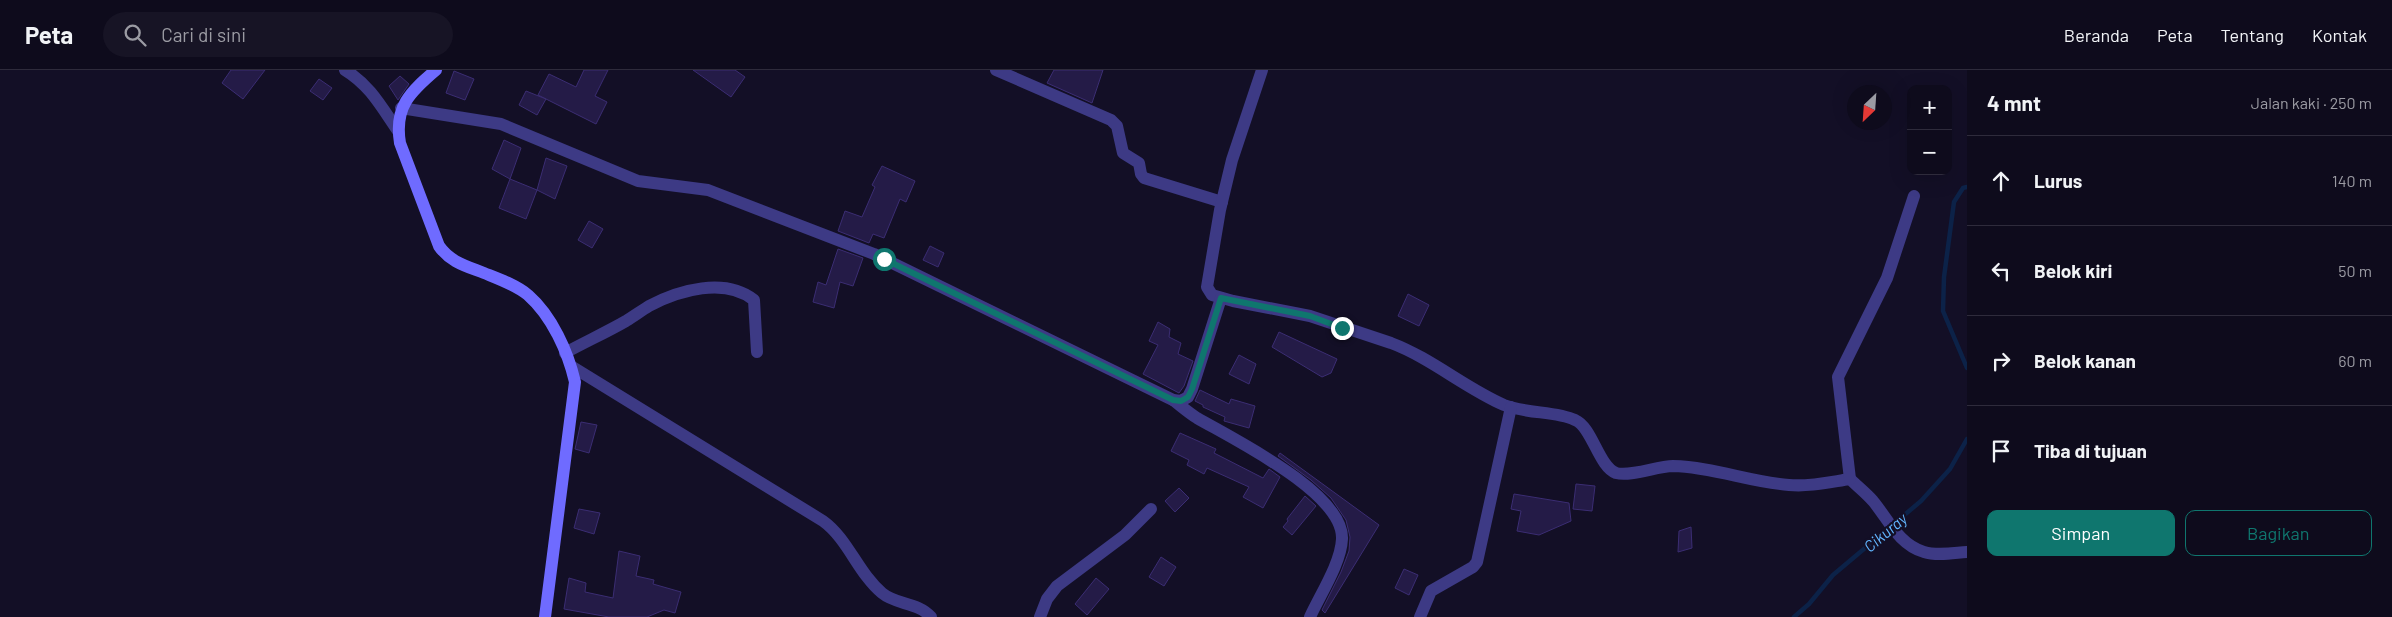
<!DOCTYPE html>
<html lang="id">
<head>
<meta charset="utf-8">
<style>
	body { margin:0; font-family:Barlow,sans-serif; background:#171425; color:#f1f3f6 }
	.controls { position:absolute; right:15px; top:15px; display:grid; overflow:hidden; border-radius:10px; box-shadow:0 5px 20px #0002 }
	.controls button { width:45px; height:45px; display:grid; place-items:center; padding:0; border:0; border-bottom:1px solid #2e2b3b; background:#0e0b1c; color:#f1f3f6; font:25px sans-serif }
	.compass { position:absolute; left:1847px; top:15px; width:45px; height:45px; border-radius:50%; background:#0e0b1c; box-shadow:0 5px 20px #0002; rotate:205deg }
	.stop { position:absolute; width:15px; height:15px; margin:-11px; border:4px solid #0f766e; border-radius:50%; background:#fff }
	.stop.end { background:#0f766e; border-color:#fff; box-shadow:0 1px 5px #0008 }
	.list { margin:0; padding:0; list-style:none }
	h2 { display:flex; justify-content:space-between; align-items:center; height:65px; margin:0; padding:0 20px; font-size:21px }
	h2 small { font-size:16px; font-weight:400; color:#9b9ba3 }
	.list li { display:grid; grid-template-columns:32px 1fr auto; gap:15px; align-items:center; box-sizing:border-box; height:90px; padding:0 20px; border-top:1px solid #2e2b3b }
	.list b { display:block; font-size:19px; white-space:nowrap }
	.list em { font-size:16px; font-style:normal; color:#9b9ba3 }
	.actions { display:flex; gap:10px; padding:15px 20px }
	.actions a { flex:1; padding:11px 0; border:1px solid #0f766e; border-radius:10px; text-align:center; font-size:18px; color:#0f766e }
	.actions .main { background:#0f766e; color:#fff }
	.icon { flex:none; width:28px; height:28px; fill:none; stroke:currentColor; stroke-width:2; stroke-linecap:round; stroke-linejoin:round }
	.map { position:relative; flex:none; width:1967px; height:547px; overflow:hidden }
	header { display:flex; align-items:center; gap:30px; box-sizing:border-box; height:70px; padding:0 25px; background:#0e0b1c; border-bottom:1px solid #2e2b3b }
	header strong { font-size:24px }
	nav { display:flex; gap:28px; margin-inline-start:auto; font-size:18px }
	.search { width:350px; height:45px; background:#171425; display:flex; align-items:center; gap:12px; box-sizing:border-box; padding:0 18px; border-radius:28px; color:#9b9ba3; font-size:19px }
	main { display:flex }
	aside { flex:1; background:#0e0b1c }
	.map>svg:first-child { display:block }
	.lines { fill:none; stroke-linecap:round; stroke-linejoin:round }
	.stream { stroke:#0c2248; stroke-width:4.5 }
	.building { fill:#241b47; stroke:#3b2d73 }
	.street { stroke:#3d3a85; stroke-width:12 }
	.secondary { stroke:#6f6bff; stroke-width:12 }
	.route { stroke:#0f766e; stroke-width:6 }
	.labels { text-anchor:middle; dominant-baseline:central; stroke-width:4.5; stroke-linejoin:round; paint-order:stroke }
	.water-label { font-size:16px; font-style:italic; fill:#62b6ff; stroke:#130f26 }
</style>
</head>
<body>
<header>
<strong>Peta</strong>
<div class="search"><svg class="icon" aria-label="search" viewBox="0 0 24 24"><circle cx="10" cy="10" r="6"/><path d="M15 15l6 6"/></svg>Cari di sini</div>
<nav><a>Beranda</a><a>Peta</a><a>Tentang</a><a>Kontak</a></nav>
</header>
<main>
<div class="map">
<svg width="1967" height="547" viewBox="0 0 1967 547">
	<rect width="100%" height="100%" fill="#130f26"/>
	<g class="lines">
		<g class="stream">
			<path d="M1967 117 1963 118 1954 132 1944 207 1943 241 1967 298"/>
			<path d="M1794 547 1809 534 1833 505 1921 431 1950 399 1967 369"/>
		</g>
	</g>
	<g class="building">
		<path d="M231 0H265L243 29 222 13Z"/>
		<path d="M584 0H608L595 26 607 32 596 54 538 25 549 4 576 17Z"/>
		<path d="M693 0H735L745 7 731 27Z"/>
		<path d="M1054 0H1103L1092 33 1047 13Z"/>
		<path d="M454 1 474 9 465 30 446 23Z"/>
		<path d="M400 6 409 14 398 30 389 16Z"/>
		<path d="M319 9 332 18 323 30 310 21Z"/>
		<path d="M526 21 546 29 537 45 519 35Z"/>
		<path d="M504 70 521 78 510 109 492 99Z"/>
		<path d="M546 88 567 96 555 129 537 120Z"/>
		<path d="M882 96 915 111 906 132 900 129 884 168 873 164 869 173 838 161 845 141 862 147 875 117 872 115Z"/>
		<path d="M510 109 537 120 526 149 499 138Z"/>
		<path d="M589 151 603 159 592 178 578 170Z"/>
		<path d="M930 176 944 183 938 197 923 190Z"/>
		<path d="M838 179 863 188 853 216 840 212 834 238 813 232 818 212 826 215Z"/>
		<path d="M1408 224 1429 235 1419 256 1398 246Z"/>
		<path d="M1158 252 1170 259 1169 267 1181 273 1178 284 1193 291 1184 316 1179 323 1143 304 1158 275 1149 271Z"/>
		<path d="M1279 262 1337 289 1331 303 1322 307 1272 277Z"/>
		<path d="M1239 285 1256 294 1249 314 1229 304Z"/>
		<path d="M1200 320 1229 334 1231 329 1255 336 1249 358 1224 351 1225 347 1203 337V335L1195 331Z"/>
		<path d="M581 352 597 355 589 383 575 379Z"/>
		<path d="M1180 363 1216 379 1214 383 1263 408 1269 399 1280 407 1263 438 1243 427 1249 417 1207 398 1204 404 1187 395 1189 390 1171 381Z"/>
		<path d="M1280 383 1379 455 1325 543 1322 540 1341 502 1349 481 1350 467 1346 450 1331 428 1311 410 1278 386Z"/>
		<path d="M1576 414 1595 416 1592 441 1573 439Z"/>
		<path d="M1179 418 1189 428 1175 442 1165 431Z"/>
		<path d="M1514 424 1569 433 1571 451 1539 465 1517 461 1521 441 1511 439Z"/>
		<path d="M1305 426 1316 436 1292 465 1283 457 1288 451 1287 449Z"/>
		<path d="M579 439 600 443 594 464 574 458Z"/>
		<path d="M1691 457 1692 478 1678 482 1679 461Z"/>
		<path d="M619 481 640 486 636 506 654 510 653 514 681 522 675 543 664 540 647 547H609L564 539 569 508 586 513 585 522 613 528Z"/>
		<path d="M1161 487 1176 497 1164 516 1149 507Z"/>
		<path d="M1404 499 1418 505 1409 525 1395 518Z"/>
		<path d="M1096 508 1109 519 1087 545 1075 534Z"/>
	</g>
	<g class="lines">
		<g class="street">
			<path d="M345 0C370 15 382 38 398 61"/>
			<path d="M996 0 1111 50 1117 56 1123 83 1139 93 1141 104 1144 108 1222 132"/>
			<path d="M1262 0 1232 90 1220 140 1207 217 1212 225 1233 231 1310 246 1391 273C1431 288 1465 318 1504 335 1527 344 1556 341 1575 350 1592 357 1599 397 1616 403 1631 407 1657 396 1673 396 1713 397 1750 412 1789 415 1809 417 1830 412 1850 409 1857 416 1866 423 1873 431 1888 449 1899 475 1924 482 1937 486 1953 483 1967 482"/>
			<path d="M401 38 501 54 638 111 708 120 874 184 1173 330 1181 331 1188 327 1192 319 1221 228"/>
			<path d="M565 283C585 272 607 262 626 251 634 246 641 241 649 236 679 220 725 207 754 230L757 282"/>
			<path d="M571 296 823 451C848 469 858 503 882 523 896 535 918 532 931 547"/>
			<path d="M1173 330C1181 336 1189 343 1197 348 1233 369 1344 423 1342 469 1341 493 1320 525 1310 547"/>
			<path d="M1850 409 1838 307 1887 208 1914 126"/>
			<path d="M1040 547 1047 529 1057 516 1125 465 1151 439"/>
			<path d="M1420 547 1431 521 1473 497 1477 492 1511 337"/>
		</g>
		<path class="secondary" d="M436 0C410 22 394 37 400 73L439 176C450 192 466 196 484 203 499 209 516 215 528 225 552 246 568 282 575 312L545 547"/>
	</g>
	<g class="lines">
		<path class="route" d="M884 189 1173 330 1181 331 1188 327 1192 319 1221 228 1310 246 1342 258"/>
	</g>
	<g class="labels">
		<g class="water-label">
			<text transform="translate(1885 462) rotate(-40)">Cikuray</text>
		</g>
	</g>
</svg>
<div class="controls">
<button>+</button>
<button>−</button>
</div>
<svg class="compass" viewBox="-18 -18 36 36"><path d="M0-13l5 13h-10z" fill="#e53935"/><path d="M0 13l5-13h-10z" fill="#9b9ba3"/></svg>
<div class="stop" style="left:884px;top:189px"></div>
<div class="stop end" style="left:1342px;top:258px"></div>
</div>
<aside>
<h2>4 mnt<small>Jalan kaki · 250 m</small></h2>
<ul class="list">
<li><svg class="icon" aria-label="ahead" viewBox="0 0 24 24"><path d="M12 20V5M6 11l6-6 6 6"/></svg><div><b>Lurus</b></div><em>140 m</em></li>
<li><svg class="icon" aria-label="left" viewBox="0 0 24 24"><path d="M17 20v-9H6M10 6l-5 5 5 5"/></svg><div><b>Belok kiri</b></div><em>50 m</em></li>
<li><svg class="icon" aria-label="right" viewBox="0 0 24 24"><path d="M7 20v-9h11M14 6l5 5-5 5"/></svg><div><b>Belok kanan</b></div><em>60 m</em></li>
<li><svg class="icon" aria-label="arrive" viewBox="0 0 24 24"><path d="M6 21V4h12l-3 4 3 4H6"/></svg><div><b>Tiba di tujuan</b></div></li>
</ul>
<div class="actions"><a class="main">Simpan</a><a>Bagikan</a></div>
</aside>
</main>
</body>
</html>
